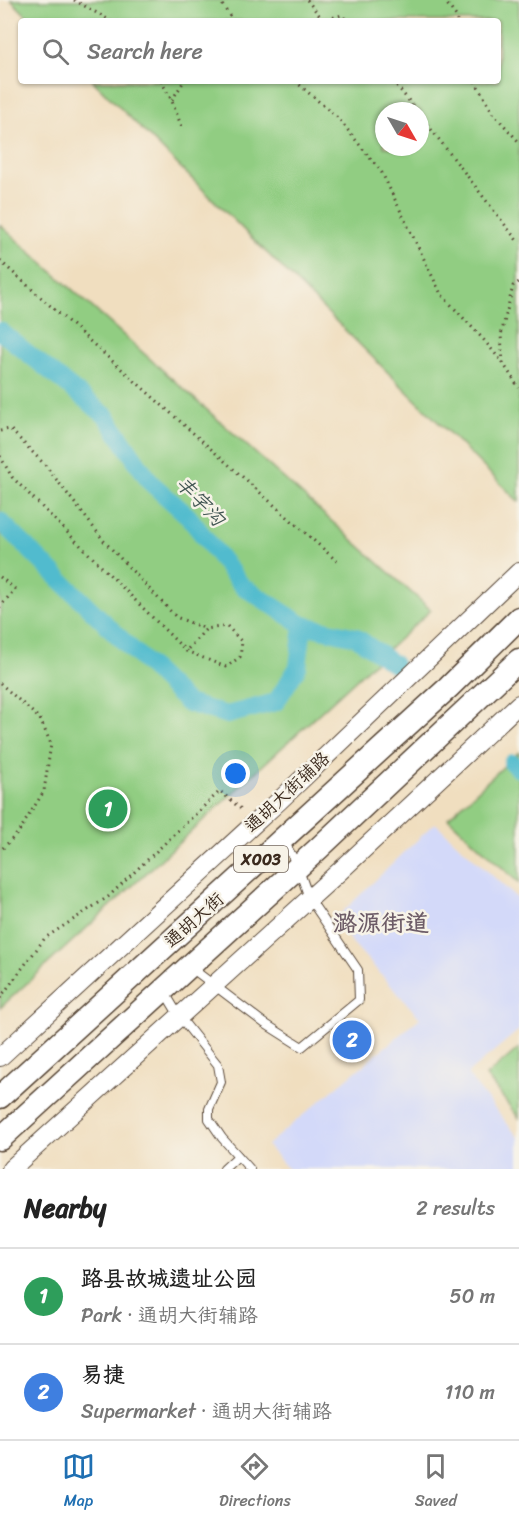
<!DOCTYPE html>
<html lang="en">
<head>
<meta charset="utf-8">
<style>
	body { margin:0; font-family:Sriracha,"LXGW WenKai TC",sans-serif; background:#f6f6f6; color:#222 }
	.compass { position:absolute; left:375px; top:102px; width:54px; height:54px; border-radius:50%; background:#fff; box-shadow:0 2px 4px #0004; rotate:129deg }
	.you { position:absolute; left:236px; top:774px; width:21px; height:21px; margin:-15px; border:4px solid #fff; border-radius:50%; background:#1a73e8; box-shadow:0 0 0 9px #1a73e833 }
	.badge { display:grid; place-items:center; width:39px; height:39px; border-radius:50%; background:#1f6fb2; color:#fff; font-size:20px; font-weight:700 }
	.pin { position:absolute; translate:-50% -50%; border:3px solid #fff; box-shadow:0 2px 6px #0006 }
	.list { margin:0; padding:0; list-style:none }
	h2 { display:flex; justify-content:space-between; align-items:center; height:78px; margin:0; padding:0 24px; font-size:26px }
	h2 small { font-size:20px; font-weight:400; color:#767676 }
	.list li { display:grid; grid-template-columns:39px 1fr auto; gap:18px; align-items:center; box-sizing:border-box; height:96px; padding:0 24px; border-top:2px solid #e0e0e0 }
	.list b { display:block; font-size:22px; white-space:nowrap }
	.list p { margin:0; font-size:20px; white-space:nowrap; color:#767676 }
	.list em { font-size:20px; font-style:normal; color:#767676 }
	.icon { flex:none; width:33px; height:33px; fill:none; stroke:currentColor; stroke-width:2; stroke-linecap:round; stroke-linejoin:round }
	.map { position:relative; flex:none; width:519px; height:1169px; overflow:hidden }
	.search { position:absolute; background:#fff; box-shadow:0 2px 4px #0004; left:18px; right:18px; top:18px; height:66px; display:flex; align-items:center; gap:15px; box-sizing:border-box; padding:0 21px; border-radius:6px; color:#767676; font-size:22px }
	.sheet { height:270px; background:#fff }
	nav { display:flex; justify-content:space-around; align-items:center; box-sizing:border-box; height:84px; border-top:2px solid #e0e0e0; background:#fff; font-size:16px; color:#767676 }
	nav a { display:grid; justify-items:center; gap:3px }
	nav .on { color:#1f6fb2 }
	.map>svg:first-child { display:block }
	.built { fill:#d3d9f9 }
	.green { fill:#91cd82; stroke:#667c50; stroke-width:1.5; fill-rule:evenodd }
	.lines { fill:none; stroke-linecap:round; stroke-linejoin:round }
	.canal { stroke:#51bbce; stroke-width:18 }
	.service-casing { stroke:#564536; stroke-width:10 }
	.tertiary-casing { stroke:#564536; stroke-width:20 }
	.primary-casing { stroke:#564536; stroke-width:25 }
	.path { stroke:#564536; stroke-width:3; stroke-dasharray:1.5 4.5; stroke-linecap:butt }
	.service { stroke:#fff; stroke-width:8 }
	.tertiary { stroke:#fff; stroke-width:18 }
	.primary { stroke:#fff; stroke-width:22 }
	.labels { text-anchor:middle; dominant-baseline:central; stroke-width:5; stroke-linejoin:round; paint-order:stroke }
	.shield { fill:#f7f3e8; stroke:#73665b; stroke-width:1.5 }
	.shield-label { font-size:16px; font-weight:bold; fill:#3b2a1e }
	.street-label { font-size:18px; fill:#3b2a1e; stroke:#f7f3e8 }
	.water-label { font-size:20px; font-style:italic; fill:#425653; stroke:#f7f3e8 }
	.district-label { font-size:24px; font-weight:bold; fill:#6d5c67; stroke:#f7f3e8 }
</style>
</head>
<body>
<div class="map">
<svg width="519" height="1169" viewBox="0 0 519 1169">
	<rect width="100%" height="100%" fill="#f7f3e8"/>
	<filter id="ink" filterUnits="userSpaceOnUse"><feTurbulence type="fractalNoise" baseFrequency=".0167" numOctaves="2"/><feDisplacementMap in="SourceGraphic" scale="12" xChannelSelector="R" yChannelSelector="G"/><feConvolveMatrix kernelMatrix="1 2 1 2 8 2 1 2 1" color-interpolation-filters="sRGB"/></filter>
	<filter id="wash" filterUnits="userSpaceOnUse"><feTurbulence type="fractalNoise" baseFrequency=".008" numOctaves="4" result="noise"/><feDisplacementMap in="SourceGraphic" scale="24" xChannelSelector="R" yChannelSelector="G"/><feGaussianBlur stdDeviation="1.35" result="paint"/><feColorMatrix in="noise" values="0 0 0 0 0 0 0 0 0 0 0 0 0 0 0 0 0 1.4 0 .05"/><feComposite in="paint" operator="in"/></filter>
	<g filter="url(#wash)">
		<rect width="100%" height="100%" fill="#f0debf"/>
		<path class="built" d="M435 823 519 900V1030L467 1074 519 1138V1169H288L267 1145 420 1018 333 921Z"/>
		<g class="green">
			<path d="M11 0H519V502L93 81H498V21H32ZM384 111H420V147H384Z"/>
			<path d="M0 225 431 610 0 1008Z"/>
			<path d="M519 752V883L448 818Z"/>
			<path d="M519 1048V1118L486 1076Z"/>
		</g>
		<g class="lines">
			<g class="canal">
				<path d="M0 331 106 416 151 483 188 516 242 586 303 625 356 637 394 664"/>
				<path d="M0 521 187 703 227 715 276 702 298 667 303 625"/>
				<path d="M512 763 519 769"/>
			</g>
		</g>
	</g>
	<g filter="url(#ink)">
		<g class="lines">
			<g class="service-casing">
				<g id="service">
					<path d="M190 967 264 1023 302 1047 359 1000 358 970 309 898 298 867 284 841"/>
					<path d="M164 991 179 1016 218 1065 221 1082 209 1109V1119L222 1138 250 1169"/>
					<path d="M224 1169 238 1156"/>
				</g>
			</g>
			<g class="tertiary-casing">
				<g id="tertiary">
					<path d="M0 1057 279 801 519 572"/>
					<path d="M11 1169 340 871 519 704"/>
				</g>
			</g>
			<g class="primary-casing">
				<g id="primary">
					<path d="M0 1097 449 687 519 618"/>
					<path d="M0 1139 319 848 519 660"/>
				</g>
			</g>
			<g class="path">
				<path d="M74 0 111 21"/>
				<path d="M219 0 233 21"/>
				<path d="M307 0 323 20 342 15 347 21"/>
				<path d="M444 0 456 16 457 21"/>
				<path d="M161 81 172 101 182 128"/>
				<path d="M295 81 339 119 382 173 441 294 483 339 503 363 519 388"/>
				<path d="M393 81 417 111"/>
				<path d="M475 81 493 113 519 142"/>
				<path d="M172 100 184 81"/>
				<path d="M420 115 519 243"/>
				<path d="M0 261 338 562"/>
				<path d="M503 363 501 335 513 286 519 282"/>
				<path d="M0 431 10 429 46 466 104 541 176 617 206 629"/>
				<path d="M0 456 12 477 186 651 226 667 240 657 242 642 227 626 206 629 186 651"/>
				<path d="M0 577 15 589 0 607"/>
				<path d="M0 683 40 719 51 744 44 791 18 833 0 851"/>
				<path d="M0 998 45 938 108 897 220 791 242 810"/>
			</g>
			<use href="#service" class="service"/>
			<use href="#tertiary" class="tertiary"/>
			<use href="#primary" class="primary"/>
		</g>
	</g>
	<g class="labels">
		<rect class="shield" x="234" y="846" width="54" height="26" rx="4.5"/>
		<g class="shield-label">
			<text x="261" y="859">X003</text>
		</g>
		<g class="street-label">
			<text transform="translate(287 792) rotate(-43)">通胡大街辅路</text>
			<text transform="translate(194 920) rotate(-42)">通胡大街</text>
		</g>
		<g class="water-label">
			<text transform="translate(200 501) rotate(46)">丰字沟</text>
		</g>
		<g class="district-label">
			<text x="381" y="923">潞源街道</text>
		</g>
	</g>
</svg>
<svg class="compass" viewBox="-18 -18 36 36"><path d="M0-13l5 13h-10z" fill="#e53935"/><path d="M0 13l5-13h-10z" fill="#767676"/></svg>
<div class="you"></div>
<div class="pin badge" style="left:108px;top:809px;background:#2e9e5b">1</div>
<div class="pin badge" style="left:352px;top:1040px;background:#3f7fe0">2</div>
<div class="search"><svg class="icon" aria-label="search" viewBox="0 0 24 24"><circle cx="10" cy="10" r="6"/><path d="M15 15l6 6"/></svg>Search here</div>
</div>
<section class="sheet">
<h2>Nearby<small>2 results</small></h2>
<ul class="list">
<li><span class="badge" style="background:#2e9e5b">1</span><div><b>路县故城遗址公园</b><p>Park · 通胡大街辅路</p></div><em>50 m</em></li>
<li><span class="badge" style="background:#3f7fe0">2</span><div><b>易捷</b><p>Supermarket · 通胡大街辅路</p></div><em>110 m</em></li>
</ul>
</section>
<nav>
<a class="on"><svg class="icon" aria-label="map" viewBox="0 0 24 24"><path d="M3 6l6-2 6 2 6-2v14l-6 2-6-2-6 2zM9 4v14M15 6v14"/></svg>Map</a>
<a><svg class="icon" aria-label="directions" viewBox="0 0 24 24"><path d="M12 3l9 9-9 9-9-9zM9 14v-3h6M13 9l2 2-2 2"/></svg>Directions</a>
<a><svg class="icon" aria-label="saved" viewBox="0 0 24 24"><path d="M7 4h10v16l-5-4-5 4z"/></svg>Saved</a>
</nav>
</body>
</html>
